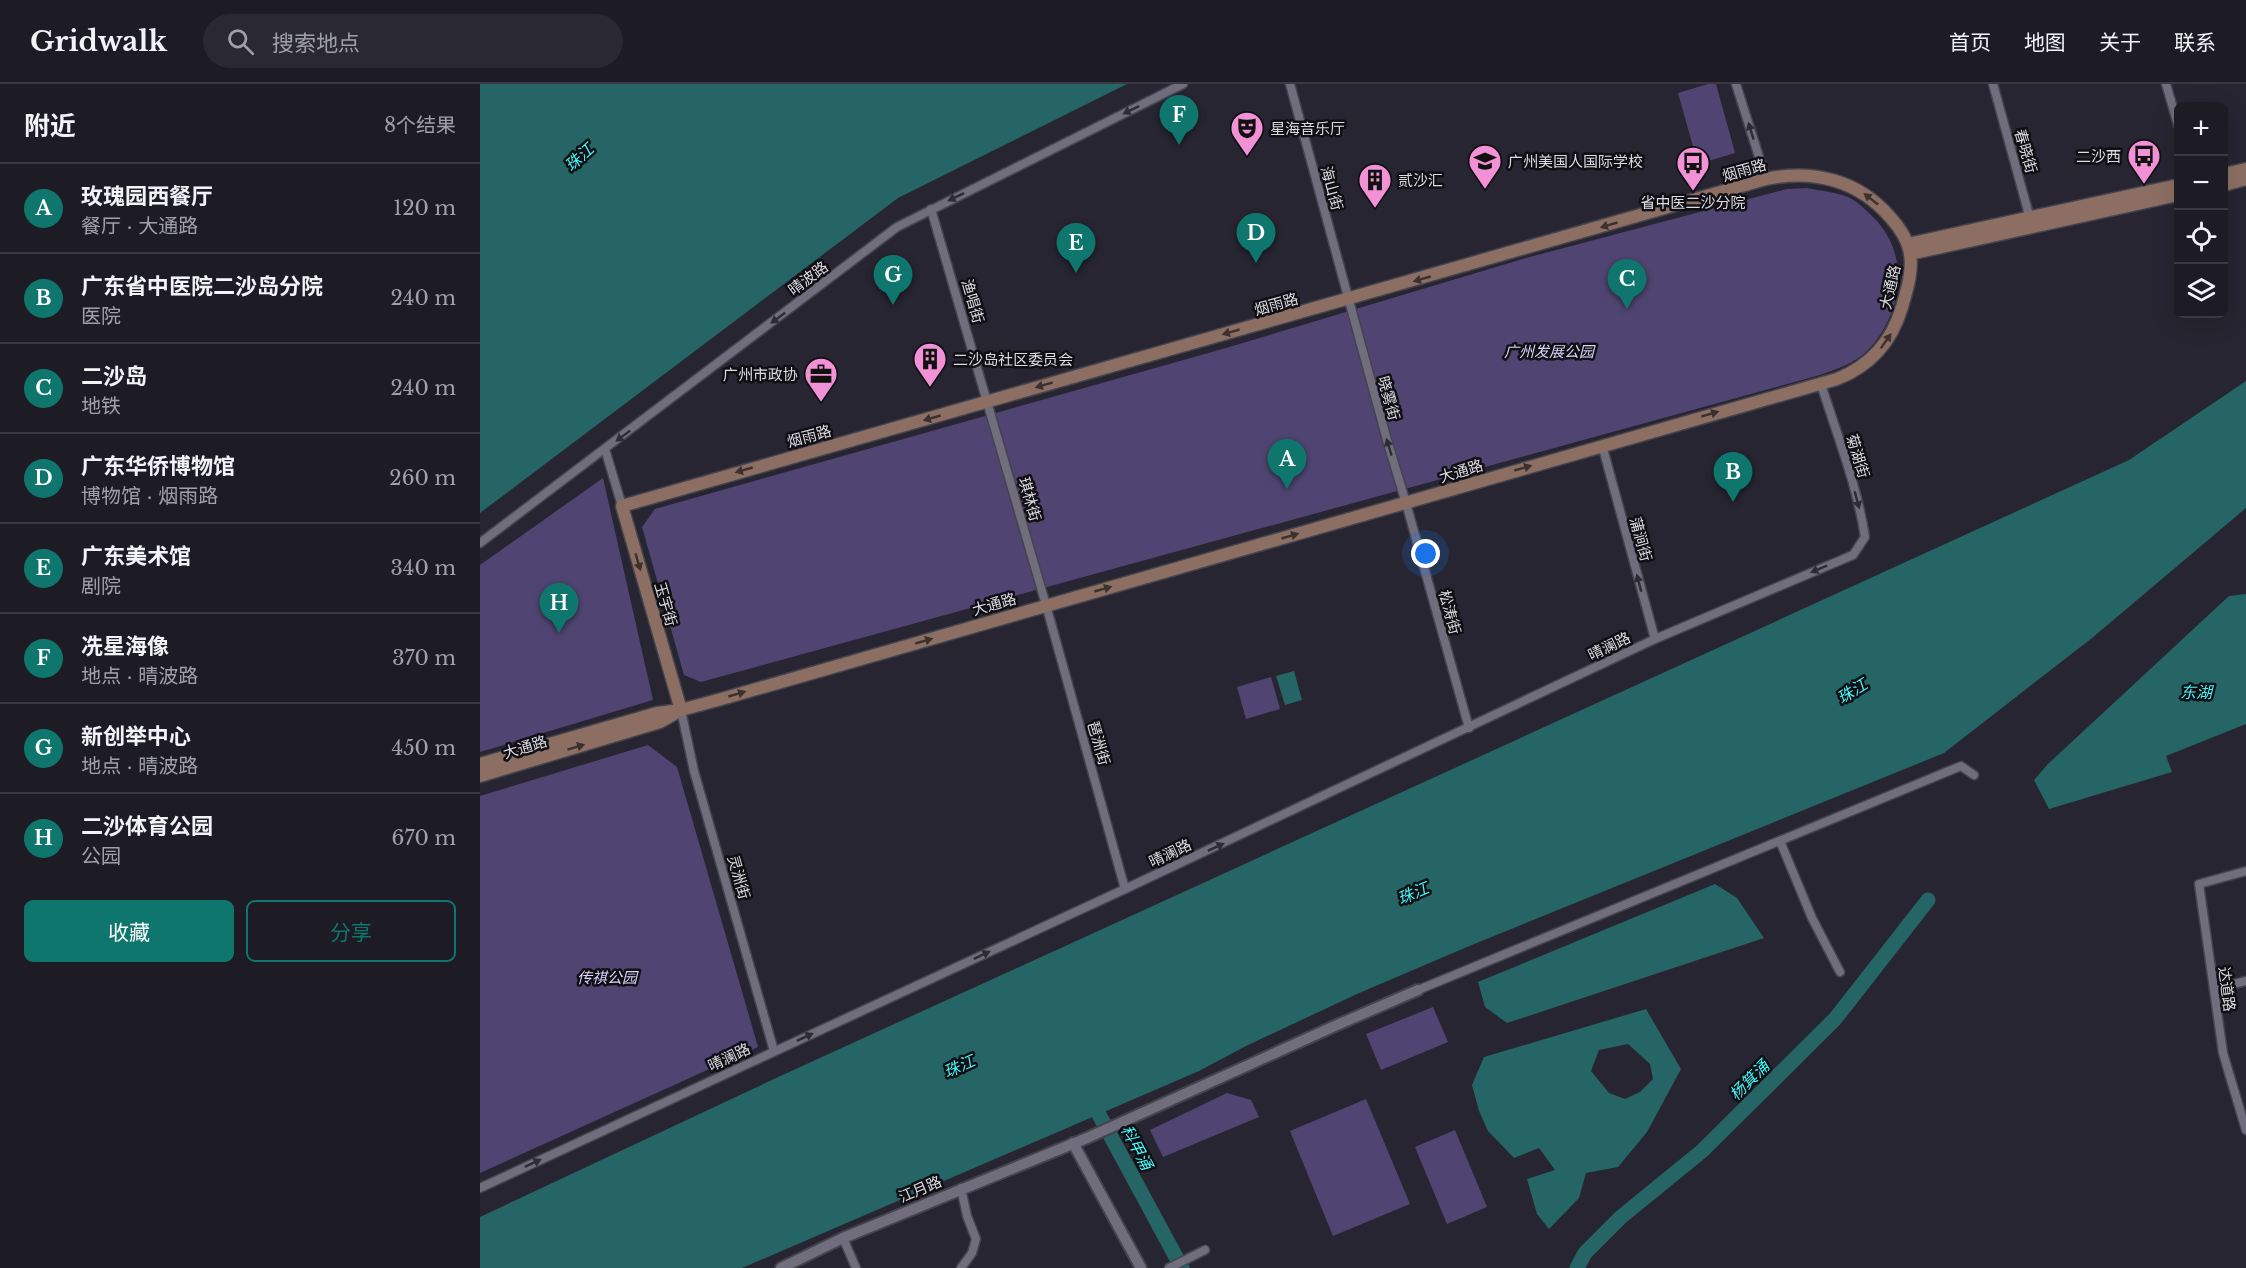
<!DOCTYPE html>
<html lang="zh">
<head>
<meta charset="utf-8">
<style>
	body { margin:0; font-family:"Libre Baskerville","Noto Sans SC",serif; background:#2a2932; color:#f1f3f6 }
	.controls { position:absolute; right:18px; top:18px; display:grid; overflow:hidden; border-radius:9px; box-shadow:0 6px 24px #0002 }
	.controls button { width:54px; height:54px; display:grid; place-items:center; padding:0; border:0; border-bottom:2px solid #3b3a42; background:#1d1c25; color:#f1f3f6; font:30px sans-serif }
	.you { position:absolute; left:946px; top:470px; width:21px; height:21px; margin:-15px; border:4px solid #fff; border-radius:50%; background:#1a73e8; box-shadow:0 0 0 9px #1a73e833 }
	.badge { display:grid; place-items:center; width:39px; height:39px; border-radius:50%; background:#0f766e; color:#fff; font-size:20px; font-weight:700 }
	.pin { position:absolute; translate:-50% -50px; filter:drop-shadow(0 2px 3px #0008) }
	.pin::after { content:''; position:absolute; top:32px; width:21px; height:18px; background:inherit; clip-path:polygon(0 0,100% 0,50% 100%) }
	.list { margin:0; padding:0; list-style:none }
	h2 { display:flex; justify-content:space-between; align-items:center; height:78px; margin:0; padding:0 24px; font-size:26px }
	h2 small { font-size:20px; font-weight:400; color:#a0a1a7 }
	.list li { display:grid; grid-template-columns:39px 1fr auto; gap:18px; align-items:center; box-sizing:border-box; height:90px; padding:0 24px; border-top:2px solid #3b3a42 }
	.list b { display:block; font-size:22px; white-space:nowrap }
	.list p { margin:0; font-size:20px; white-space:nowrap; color:#a0a1a7 }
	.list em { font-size:20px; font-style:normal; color:#a0a1a7 }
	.actions { display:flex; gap:12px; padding:18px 24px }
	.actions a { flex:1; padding:14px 0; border:2px solid #0f766e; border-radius:9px; text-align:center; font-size:21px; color:#0f766e }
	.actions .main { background:#0f766e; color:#fff }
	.icon { flex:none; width:33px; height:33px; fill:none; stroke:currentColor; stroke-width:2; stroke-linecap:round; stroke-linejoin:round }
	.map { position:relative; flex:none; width:1766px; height:1184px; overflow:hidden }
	header { display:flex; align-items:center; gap:36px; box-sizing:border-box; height:84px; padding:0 30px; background:#1d1c25; border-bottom:2px solid #3b3a42 }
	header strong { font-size:28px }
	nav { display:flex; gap:33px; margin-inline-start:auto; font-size:21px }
	.search { width:420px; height:54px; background:#2a2932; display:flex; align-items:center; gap:15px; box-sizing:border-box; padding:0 21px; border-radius:33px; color:#a0a1a7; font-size:22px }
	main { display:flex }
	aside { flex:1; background:#1d1c25 }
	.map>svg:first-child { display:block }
	.green { fill:#504572 }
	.water { fill:#256566; fill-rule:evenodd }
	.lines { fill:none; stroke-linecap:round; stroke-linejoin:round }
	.river { stroke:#256566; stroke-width:15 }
	.minor-casing { stroke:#45434e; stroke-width:11 }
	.tertiary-casing { stroke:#45434e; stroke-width:14 }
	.secondary-casing { stroke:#45434e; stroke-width:15 }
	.minor { stroke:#706d7c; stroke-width:8 }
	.tertiary { stroke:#706d7c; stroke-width:10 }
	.secondary { stroke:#8c6f62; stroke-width:12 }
	.oneway { fill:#2d2b33 }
	.oneway2 { fill:#3b312f }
	.labels { text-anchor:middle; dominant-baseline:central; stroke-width:5; stroke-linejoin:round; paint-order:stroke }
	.poi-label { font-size:15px; fill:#dcdbe3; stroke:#100f14; text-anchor:start }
	.street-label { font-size:15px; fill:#dcdbe3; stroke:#100f14 }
	.park-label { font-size:15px; font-style:italic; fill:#dcd4fc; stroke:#100f14 }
	.water-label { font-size:16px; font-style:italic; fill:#43f5f8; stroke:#100f14 }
</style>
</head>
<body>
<header>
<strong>Gridwalk</strong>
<div class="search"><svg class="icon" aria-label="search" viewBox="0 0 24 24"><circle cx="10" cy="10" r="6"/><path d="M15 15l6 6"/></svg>搜索地点</div>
<nav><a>首页</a><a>地图</a><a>关于</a><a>联系</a></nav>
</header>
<main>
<aside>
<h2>附近<small>8个结果</small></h2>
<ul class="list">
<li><span class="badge">A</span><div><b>玫瑰园西餐厅</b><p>餐厅 · 大通路</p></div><em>120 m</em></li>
<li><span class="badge">B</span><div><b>广东省中医院二沙岛分院</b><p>医院</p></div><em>240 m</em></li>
<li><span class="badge">C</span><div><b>二沙岛</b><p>地铁</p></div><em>240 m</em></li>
<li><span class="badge">D</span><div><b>广东华侨博物馆</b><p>博物馆 · 烟雨路</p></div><em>260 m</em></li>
<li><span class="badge">E</span><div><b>广东美术馆</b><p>剧院</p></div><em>340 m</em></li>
<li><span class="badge">F</span><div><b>冼星海像</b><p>地点 · 晴波路</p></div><em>370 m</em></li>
<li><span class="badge">G</span><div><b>新创举中心</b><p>地点 · 晴波路</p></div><em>450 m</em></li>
<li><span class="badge">H</span><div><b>二沙体育公园</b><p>公园</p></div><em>670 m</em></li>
</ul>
<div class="actions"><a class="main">收藏</a><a>分享</a></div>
</aside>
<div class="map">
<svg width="1766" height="1184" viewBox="0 0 1766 1184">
	<rect width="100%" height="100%" fill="#272531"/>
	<g class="green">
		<path d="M1228 0H1236L1255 69 1218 80 1198 9Z"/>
		<path d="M1327 104C1340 107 1356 108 1368 113 1377 117 1386 126 1393 133 1431 170 1423 229 1388 266 1376 279 1356 285 1340 291L221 598 204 591 162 443 175 425 746 264 1046 174 1307 105Z"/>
		<path d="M123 394 173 616 0 668V481Z"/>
		<path d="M791 593 800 625 766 635 757 603Z"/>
		<path d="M168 661 197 683 278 963 0 1089V712Z"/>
		<path d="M953 923 968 958 901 986 886 950Z"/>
		<path d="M747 1009 771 1016 779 1033 683 1073 670 1046Z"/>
		<path d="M886 1015 930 1120 853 1152 810 1047Z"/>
		<path d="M975 1046 1007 1123 967 1140 935 1063Z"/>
	</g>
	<g class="water">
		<path d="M0 0H647L418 114 0 429Z"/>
		<path d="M1766 297V424L1612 554 1464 669 987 863 877 910 766 962 719 987 262 1184H0V1133L296 994 1649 376Z"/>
		<path d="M1766 510V640L1686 672 1692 688 1569 725 1554 696 1568 680 1749 512Z"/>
		<path d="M814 587 822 616 805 621 796 592Z"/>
		<path d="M1235 800 1257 814 1284 854 1027 939 1005 923 998 898Z"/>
		<path d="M1166 925 1201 985 1167 1048 1138 1083 1106 1089 1099 1114 1069 1145 1057 1130 1047 1095 1075 1086 1059 1064 1034 1074 1008 1047 999 1027 992 1001 1004 973ZM1148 960 1170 980 1173 995 1160 1008 1145 1015 1129 1009 1111 987 1119 966Z"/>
	</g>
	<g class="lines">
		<g class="river">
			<path d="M609 1012 702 1184"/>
			<path d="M1097 1184 1105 1169 1141 1133 1222 1067 1355 935 1448 816"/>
		</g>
		<g class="minor-casing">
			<g id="minor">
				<path d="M810 0 907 356 926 419 989 644"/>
				<path d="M1256 0 1286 95"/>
				<path d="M1513 0 1551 138"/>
				<path d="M1686 0 1698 41"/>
				<path d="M451 125 566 521 645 805"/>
				<path d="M1122 361 1175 555"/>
				<path d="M125 365 142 422"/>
				<path d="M0 459 417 143 703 0"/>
				<path d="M201 626 214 687 294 967"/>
				<path d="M1300 757 1332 834 1360 888"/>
				<path d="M1766 787 1719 800 1743 969 1766 1046"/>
				<path d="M1734 905 1766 897"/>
				<path d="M938 906 1481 682 1494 691"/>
				<path d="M0 1104 645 805 1175 555 1373 471 1385 453C1377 401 1357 351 1341 300"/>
				<path d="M363 1154 376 1184"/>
				<path d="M481 1184 492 1169 496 1155 487 1132 481 1104"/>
				<path d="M689 1184 725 1166"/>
			</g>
		</g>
		<g class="tertiary-casing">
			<g id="tertiary">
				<path d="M593 1059 661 1184"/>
				<path d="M301 1184 363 1154 607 1054 857 941 938 906"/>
			</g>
		</g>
		<g class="secondary-casing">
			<g id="secondary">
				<path d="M1744 90 1766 85"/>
				<path d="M1744 101 1766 95"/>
				<path d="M1428 160 1698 101"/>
				<path d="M1430 170 1698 111"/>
				<path d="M0 680 177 629 201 626 245 614 1357 295C1390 282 1412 257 1422 223 1427 206 1433 187 1430 169 1428 156 1419 143 1410 133 1378 96 1333 85 1286 95L142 422 201 626"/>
				<path d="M0 692 180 638 194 630"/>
			</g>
		</g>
		<use href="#minor" class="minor"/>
		<use href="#tertiary" class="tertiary"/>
		<use href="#secondary" class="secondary"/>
	</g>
	<defs><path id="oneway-solid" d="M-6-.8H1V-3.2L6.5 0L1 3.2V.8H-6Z" transform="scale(1.5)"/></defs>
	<g class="oneway">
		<use href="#oneway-solid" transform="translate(651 26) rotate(154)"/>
		<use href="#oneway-solid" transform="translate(1271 47) rotate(-107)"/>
		<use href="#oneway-solid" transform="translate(476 113) rotate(154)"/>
		<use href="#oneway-solid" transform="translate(298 234) rotate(143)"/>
		<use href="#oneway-solid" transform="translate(143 352) rotate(143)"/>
		<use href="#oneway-solid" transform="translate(909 363) rotate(-107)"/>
		<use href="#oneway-solid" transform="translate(1377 416) rotate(75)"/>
		<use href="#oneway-solid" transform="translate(1339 485) rotate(157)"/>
		<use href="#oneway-solid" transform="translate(1159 499) rotate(-105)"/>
		<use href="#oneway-solid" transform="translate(736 763) rotate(-25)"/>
		<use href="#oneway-solid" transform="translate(502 871) rotate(-25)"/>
		<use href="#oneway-solid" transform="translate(325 953) rotate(-25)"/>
		<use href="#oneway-solid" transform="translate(53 1079) rotate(-25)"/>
	</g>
	<g class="oneway2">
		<use href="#oneway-solid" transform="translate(1391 115) rotate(-142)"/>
		<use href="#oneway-solid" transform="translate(1129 141) rotate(164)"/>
		<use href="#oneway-solid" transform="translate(942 195) rotate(164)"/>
		<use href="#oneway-solid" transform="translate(751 248) rotate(164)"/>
		<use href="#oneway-solid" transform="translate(1406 257) rotate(-55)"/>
		<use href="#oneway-solid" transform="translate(564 301) rotate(164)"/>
		<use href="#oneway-solid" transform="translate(1230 330) rotate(-16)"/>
		<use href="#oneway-solid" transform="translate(452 334) rotate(164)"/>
		<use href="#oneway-solid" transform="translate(1043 384) rotate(-16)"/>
		<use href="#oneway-solid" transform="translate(264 386) rotate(164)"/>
		<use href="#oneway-solid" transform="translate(810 452) rotate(-16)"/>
		<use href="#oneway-solid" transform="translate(158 478) rotate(74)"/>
		<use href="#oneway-solid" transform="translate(623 505) rotate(-16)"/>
		<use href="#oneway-solid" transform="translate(444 557) rotate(-16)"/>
		<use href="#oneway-solid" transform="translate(257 610) rotate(-16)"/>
		<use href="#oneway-solid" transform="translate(96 663) rotate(-17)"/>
	</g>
	<defs>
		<g id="theatre-pin" transform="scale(1.725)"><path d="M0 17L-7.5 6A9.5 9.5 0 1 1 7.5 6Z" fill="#f391d6" stroke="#100f14"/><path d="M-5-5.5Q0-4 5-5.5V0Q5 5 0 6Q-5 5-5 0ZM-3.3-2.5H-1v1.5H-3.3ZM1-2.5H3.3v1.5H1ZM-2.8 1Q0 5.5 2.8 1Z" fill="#111"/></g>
		<g id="bus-pin" transform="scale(1.725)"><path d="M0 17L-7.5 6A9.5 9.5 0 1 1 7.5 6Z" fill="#f391d6" stroke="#100f14"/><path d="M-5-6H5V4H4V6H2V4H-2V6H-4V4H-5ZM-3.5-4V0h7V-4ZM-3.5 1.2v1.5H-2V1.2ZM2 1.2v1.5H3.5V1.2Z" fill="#111"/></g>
		<g id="school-pin" transform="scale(1.725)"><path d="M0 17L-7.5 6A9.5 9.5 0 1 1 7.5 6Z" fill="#f391d6" stroke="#100f14"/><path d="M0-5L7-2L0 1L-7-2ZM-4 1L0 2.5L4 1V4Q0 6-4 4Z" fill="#111"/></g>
		<g id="building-pin" transform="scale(1.725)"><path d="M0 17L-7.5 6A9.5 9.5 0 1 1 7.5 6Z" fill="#f391d6" stroke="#100f14"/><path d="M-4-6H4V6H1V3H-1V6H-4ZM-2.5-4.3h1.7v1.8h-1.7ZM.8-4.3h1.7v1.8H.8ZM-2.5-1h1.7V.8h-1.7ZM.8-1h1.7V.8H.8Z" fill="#111"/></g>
		<g id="office-pin" transform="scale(1.725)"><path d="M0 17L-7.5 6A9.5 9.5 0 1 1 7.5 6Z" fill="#f391d6" stroke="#100f14"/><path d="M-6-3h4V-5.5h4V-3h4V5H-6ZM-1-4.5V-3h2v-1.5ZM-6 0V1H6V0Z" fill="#111"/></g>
	</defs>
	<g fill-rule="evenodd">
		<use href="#theatre-pin" x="767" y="44"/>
		<use href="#bus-pin" x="1664" y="72"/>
		<use href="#school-pin" x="1005" y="77"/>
		<use href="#bus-pin" x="1213" y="79"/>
		<use href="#building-pin" x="895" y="96"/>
		<use href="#building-pin" x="450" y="275"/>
		<use href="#office-pin" x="341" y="290"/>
	</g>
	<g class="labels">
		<g class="poi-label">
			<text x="790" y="44">星海音乐厅</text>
			<text x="1641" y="72" text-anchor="end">二沙西</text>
			<text x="1028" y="77">广州美国人国际学校</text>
			<text x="918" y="96">贰沙汇</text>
			<text x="1213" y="118" text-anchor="middle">省中医二沙分院</text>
			<text x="473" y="275">二沙岛社区委员会</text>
			<text x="318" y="290" text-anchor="end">广州市政协</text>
		</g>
		<g class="street-label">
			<text transform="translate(1546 67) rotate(74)">春晓街</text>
			<text transform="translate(1264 86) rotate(-16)">烟雨路</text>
			<text transform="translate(852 104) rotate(75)">海山街</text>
			<text transform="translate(328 194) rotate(-37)">晴波路</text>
			<text transform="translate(1410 203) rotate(-77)">大通路</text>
			<text transform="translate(493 217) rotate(74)">渔唱街</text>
			<text transform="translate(796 220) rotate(-16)">烟雨路</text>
			<text transform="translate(909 314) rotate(75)">晓雾街</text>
			<text transform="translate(329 352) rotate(-15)">烟雨路</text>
			<text transform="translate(1378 372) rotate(73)">菊湖街</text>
			<text transform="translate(981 387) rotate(-17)">大通路</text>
			<text transform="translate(550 415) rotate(74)">琪林街</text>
			<text transform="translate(1161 455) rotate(75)">蒲涧街</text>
			<text transform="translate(186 520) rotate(74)">玉宇街</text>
			<text transform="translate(514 520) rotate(-16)">大通路</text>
			<text transform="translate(970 528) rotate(75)">松涛街</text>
			<text transform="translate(1129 562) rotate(-26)">晴澜路</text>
			<text transform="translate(619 659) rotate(74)">琶洲街</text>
			<text transform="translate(45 663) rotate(-17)">大通路</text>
			<text transform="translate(690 769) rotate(-25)">晴澜路</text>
			<text transform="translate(259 793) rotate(74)">灵洲街</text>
			<text transform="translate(1747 905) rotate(82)">达道路</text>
			<text transform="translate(249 973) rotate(-25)">晴澜路</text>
			<text transform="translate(440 1105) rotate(-23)">江月路</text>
		</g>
		<g class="park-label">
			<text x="1069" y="267">广州发展公园</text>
			<text x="127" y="893">传祺公园</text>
		</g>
		<g class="water-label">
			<text transform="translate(99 73) rotate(-42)">珠江</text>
			<text transform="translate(1372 607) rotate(-32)">珠江</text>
			<text x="1716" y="608">东湖</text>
			<text transform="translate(933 809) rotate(-23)">珠江</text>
			<text transform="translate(479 982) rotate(-24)">珠江</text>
			<text transform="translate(1269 996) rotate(-45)">杨箕涌</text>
			<text transform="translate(657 1063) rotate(62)">科甲涌</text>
		</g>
	</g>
</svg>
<div class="controls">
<button>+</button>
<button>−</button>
<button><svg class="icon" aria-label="locate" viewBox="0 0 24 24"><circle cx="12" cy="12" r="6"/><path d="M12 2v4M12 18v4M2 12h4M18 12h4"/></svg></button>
<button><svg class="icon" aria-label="layers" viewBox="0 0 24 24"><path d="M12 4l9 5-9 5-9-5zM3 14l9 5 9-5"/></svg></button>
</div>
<div class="you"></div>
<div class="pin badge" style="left:807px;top:405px">A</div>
<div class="pin badge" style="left:1253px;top:418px">B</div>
<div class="pin badge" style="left:1147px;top:225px">C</div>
<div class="pin badge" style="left:776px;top:179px">D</div>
<div class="pin badge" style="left:596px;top:189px">E</div>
<div class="pin badge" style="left:699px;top:61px">F</div>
<div class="pin badge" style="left:413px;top:221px">G</div>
<div class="pin badge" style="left:79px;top:549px">H</div>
</div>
</main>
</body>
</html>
